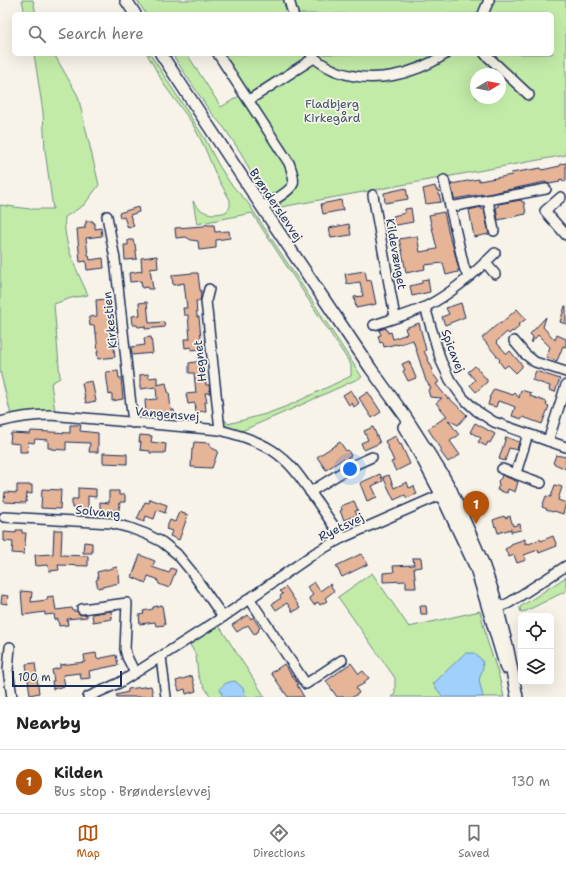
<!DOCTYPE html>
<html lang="en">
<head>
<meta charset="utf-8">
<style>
	body { margin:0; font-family:"Shantell Sans",sans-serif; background:#f2f2f2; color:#222 }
	.controls { position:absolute; right:12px; bottom:12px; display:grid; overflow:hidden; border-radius:6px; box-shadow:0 4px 16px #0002 }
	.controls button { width:36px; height:36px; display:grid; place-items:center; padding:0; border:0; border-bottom:1px solid #e0e0e0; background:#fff; color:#222; font:20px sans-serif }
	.compass { position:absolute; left:470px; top:68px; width:36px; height:36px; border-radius:50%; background:#fff; box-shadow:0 4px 16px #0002; rotate:80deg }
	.scale { position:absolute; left:12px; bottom:10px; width:110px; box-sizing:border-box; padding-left:4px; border:2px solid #1b2f5e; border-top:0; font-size:11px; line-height:14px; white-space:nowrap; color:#1b2f5e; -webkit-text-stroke:3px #f7f3e8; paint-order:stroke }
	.you { position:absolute; left:350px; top:469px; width:14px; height:14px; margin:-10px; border:3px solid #fff; border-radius:50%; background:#1a73e8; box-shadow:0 0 0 6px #1a73e833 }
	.badge { display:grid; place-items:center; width:26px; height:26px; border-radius:50%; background:#b45309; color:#fff; font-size:13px; font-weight:700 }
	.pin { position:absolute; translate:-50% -33px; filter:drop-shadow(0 1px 2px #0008) }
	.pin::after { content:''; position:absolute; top:21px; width:14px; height:12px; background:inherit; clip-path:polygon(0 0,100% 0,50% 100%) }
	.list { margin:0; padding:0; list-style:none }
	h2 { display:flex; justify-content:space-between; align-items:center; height:52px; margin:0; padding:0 16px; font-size:17px }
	h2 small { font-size:13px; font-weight:400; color:#767676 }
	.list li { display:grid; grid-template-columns:26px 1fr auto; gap:12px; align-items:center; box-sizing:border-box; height:64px; padding:0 16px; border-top:1px solid #e0e0e0 }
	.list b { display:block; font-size:15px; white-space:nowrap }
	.list p { margin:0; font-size:13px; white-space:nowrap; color:#767676 }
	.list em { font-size:13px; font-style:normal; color:#767676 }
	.icon { flex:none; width:22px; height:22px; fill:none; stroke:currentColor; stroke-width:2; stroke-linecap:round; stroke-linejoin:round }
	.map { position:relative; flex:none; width:566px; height:697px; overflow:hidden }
	.search { position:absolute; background:#fff; box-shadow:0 4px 16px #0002; left:12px; right:12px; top:12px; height:44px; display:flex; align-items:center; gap:10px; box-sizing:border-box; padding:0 14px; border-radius:6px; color:#767676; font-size:15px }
	.sheet { height:116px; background:#fff }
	nav { display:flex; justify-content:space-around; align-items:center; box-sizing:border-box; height:56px; border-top:1px solid #e0e0e0; background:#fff; font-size:11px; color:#767676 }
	nav a { display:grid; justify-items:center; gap:2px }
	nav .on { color:#b45309 }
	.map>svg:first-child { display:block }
	.green { fill:#c2eba7; stroke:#6e8d82; fill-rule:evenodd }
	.water { fill:#9fd1fc; stroke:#6a90bd }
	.building { fill:#e6b497; stroke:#1b2f5e }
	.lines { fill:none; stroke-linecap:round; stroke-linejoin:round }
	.minor-casing { stroke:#1b2f5e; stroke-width:12 }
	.major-casing { stroke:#1b2f5e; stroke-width:14 }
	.minor { stroke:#f7f3e8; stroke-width:9 }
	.major { stroke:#f7f3e8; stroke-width:11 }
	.labels { text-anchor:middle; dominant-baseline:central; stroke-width:3.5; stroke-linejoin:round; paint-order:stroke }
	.park-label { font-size:12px; fill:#3c556d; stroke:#f7f3e8 }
	.street-label { font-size:12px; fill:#1b2f5e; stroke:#f7f3e8 }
</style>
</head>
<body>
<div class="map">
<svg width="566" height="697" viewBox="0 0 566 697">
	<rect width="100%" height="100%" fill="#f7f3e8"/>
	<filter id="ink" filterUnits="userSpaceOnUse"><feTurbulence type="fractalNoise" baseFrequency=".025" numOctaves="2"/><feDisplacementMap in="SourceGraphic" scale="8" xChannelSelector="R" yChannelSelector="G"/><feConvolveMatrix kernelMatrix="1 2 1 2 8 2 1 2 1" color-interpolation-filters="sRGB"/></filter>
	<g filter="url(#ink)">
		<g class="green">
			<path d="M22 0H33L36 14H25Z"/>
			<path d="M137 0H566V155L281 207 280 201C296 190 302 186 295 166L222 54H552V14H146ZM476 74H500V98H476Z"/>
			<path d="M34 54H54L78 96 99 185 84 205 65 217C62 242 78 273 88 295L71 298 54 304 60 378 51 383 55 412 11 415 0 371V205L30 209H53L45 150 43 112Z"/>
			<path d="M147 54H150L205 139 218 164 230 183 248 203 362 377 292 409 239 432 224 429 225 420 228 424 266 414 290 405 351 376V365L252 213 197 224 193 201C201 214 212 216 226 212L230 207V200L216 175 204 146 192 123 165 86Z"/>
			<path d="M172 54H187L221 107 241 95 285 163C287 167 290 172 291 176 292 189 274 196 264 194L252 175 241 153 225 129 209 110Z"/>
			<path d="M372 573 409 627 480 611 487 640 499 676 504 697H391L395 694V678L338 597Z"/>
			<path d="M566 577V591L526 611 521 612 520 609V607Z"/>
			<path d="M218 624 265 697H211L201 682 198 675 196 655 189 643Z"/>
		</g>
		<g class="water">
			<path d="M465 653H474L482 660 483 667 479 680 483 697H443L433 684Z"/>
			<path d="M235 681 243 688 245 695 248 697H223L220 689C224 683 228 682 235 681Z"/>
		</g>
		<g class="building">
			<path d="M566 163V181L563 182 562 179 559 180 560 182 549 184 545 182 483 195V194L454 199 451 184 479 179V181L512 175 511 173 541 168 542 170 560 166V164Z"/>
			<path d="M435 186 436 190H438L441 202 426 204 423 189Z"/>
			<path d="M406 188 408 199 385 203 384 193Z"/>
			<path d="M341 200 343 210 323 214 321 204Z"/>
			<path d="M521 200 522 202H524L526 214 498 220 496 207H498V204Z"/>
			<path d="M138 207 139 212 130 215 134 226 128 228 124 217 120 218 119 213Z"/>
			<path d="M481 207V209H484L489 234 474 237 469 210Z"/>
			<path d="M411 208 413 222 391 226 390 220H394L393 216 405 213V209Z"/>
			<path d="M444 212 451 243 452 242 459 270H458V272L446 275 443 263 424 265 425 269 406 273 403 256 399 239 417 236 420 252 437 249 429 215Z"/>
			<path d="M86 221H93V223H95V229L101 228 102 236 86 238 88 255H89L90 260 103 258 104 268 87 270 86 261 80 262 77 229 85 228V224H86Z"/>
			<path d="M206 224 207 225H214L215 232 229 231 230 238 216 240V248L199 250 198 241 191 240 186 237 176 238 175 228 204 226Z"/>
			<path d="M349 224 351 235 331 238 329 228Z"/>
			<path d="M128 240H133L134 244H135L137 259 125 260 124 245H128Z"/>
			<path d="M157 256 158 268 150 269 153 289H148L147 287 142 288 141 281 130 282 129 273 142 271 141 258Z"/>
			<path d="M365 271 367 281 371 280 376 304 356 308 354 297 363 296 360 282 347 284 345 274Z"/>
			<path d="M193 273H198L200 290H201V295L200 301H196L197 317H199L202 349 191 350V347L185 348 184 339H190L188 315H184L183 308H187L184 283 173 285 172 275Z"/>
			<path d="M428 279 430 292 412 296 410 286 422 283V280Z"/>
			<path d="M107 299 110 325 116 324 117 331 112 332 115 357 98 359 97 352H98L96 333H95L94 325 90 326 89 317 97 316 96 300Z"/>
			<path d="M147 302 149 323 164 322 165 327 145 329V326L138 327 137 325H133L132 316 140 315 139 303Z"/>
			<path d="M461 303 465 317 445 325 442 317 449 314 446 308Z"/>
			<path d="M565 306H566V324L560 322Z"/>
			<path d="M517 309 526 319 518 325 519 327 513 332 512 331 509 334 507 332 496 342 507 354 510 351 522 365V367L516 373 508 365 504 368 499 361 500 360 482 338 499 323 500 324Z"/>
			<path d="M546 317 543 327 555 340 557 335 566 339V347L563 346 557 361 546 357 550 347 538 335 531 343 533 337 530 334Z"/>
			<path d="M419 323 426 350 424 351 433 370 431 371 439 382 436 384 448 399 449 398 467 415 458 425 448 420 459 435 450 441 460 455 448 462 440 451 442 450 428 429 447 416 436 403 442 398 430 397 428 390 431 388 426 381 413 340 397 345 396 344 384 347 383 342 380 343 378 336 381 335 379 330 386 328 388 333 391 332 393 339 407 334 405 328Z"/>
			<path d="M151 337 153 353 132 355 131 347 145 345 144 338Z"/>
			<path d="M201 361 202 363H203L206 385H209L210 393H205L207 402H205L206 411 196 412 195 403 188 404 186 394 196 393 194 373H189V363Z"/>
			<path d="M409 361 416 378 408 381 403 371 405 370 402 364Z"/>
			<path d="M475 366 487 380V382L476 392 470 385 475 380 468 372Z"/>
			<path d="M118 371 119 378H121L123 399 112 401V394L109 395 106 372Z"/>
			<path d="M536 371 560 379 555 392 549 390 550 386 532 380Z"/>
			<path d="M148 374 149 378 157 377V385L166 383 168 392H169L171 410H174L175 416 166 417 165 412 146 414 145 400 157 399 156 387 140 389V375Z"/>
			<path d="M92 381 96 401 86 403 82 383Z"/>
			<path d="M494 389 513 395 515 393 519 398 521 390 531 393 530 396 547 402 546 405 549 406 542 424 523 417 522 419 512 416 515 407 508 404 498 401 496 407 488 405 490 398H489Z"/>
			<path d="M351 390 359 403 354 407 352 403 349 405 343 395Z"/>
			<path d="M368 392 381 412 372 418 359 398Z"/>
			<path d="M475 423 495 434 490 443 488 442 486 446 478 442 481 438 470 432Z"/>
			<path d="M70 425H81L80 431 98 433V452H89L90 443 66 442V450L51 449V448H48V440L35 439 34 443 28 442 27 452H20V444L10 443 11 433 30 434 31 431 70 433Z"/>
			<path d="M373 427 380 443 364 450 361 443 368 440 364 431Z"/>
			<path d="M140 435 152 436 151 442 166 444 165 453H150V451L140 450 141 442H139Z"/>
			<path d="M396 436 400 445 401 444 410 464 396 471 391 462 394 461 385 441Z"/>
			<path d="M506 437 519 442 517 450 509 448 505 461 499 459Z"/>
			<path d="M194 442 210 443V447L218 451 212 468 191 467 192 449H193Z"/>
			<path d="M340 442 346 451 348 450 351 456 344 460 343 459 326 470 317 457Z"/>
			<path d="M103 453 127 454V464L103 463Z"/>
			<path d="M556 455 566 457V469L557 465 553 463Z"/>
			<path d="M380 474 383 481 372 486 377 497 367 501 360 483Z"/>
			<path d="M389 475 394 488 407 482 409 488 414 486 417 494 407 498 405 495 394 500 383 477Z"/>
			<path d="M502 475 518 482 515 492 508 489 507 493 497 490 499 485 498 481 501 478Z"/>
			<path d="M17 485H32V494L27 493 26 503 4 502 5 492 17 493Z"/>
			<path d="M555 485 562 487 558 500 566 503 563 514 554 511 553 512 546 510 547 509 542 507 546 496 551 497Z"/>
			<path d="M78 488 96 489V497L88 496V509L72 508V499H78Z"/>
			<path d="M42 489 61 490 60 509 41 508Z"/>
			<path d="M109 491H119V495H125V502H120L119 510H112V512L100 511V502L109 503Z"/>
			<path d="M150 499 167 505 165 513 157 510 154 519 146 516 144 522 137 519 145 502 149 503Z"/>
			<path d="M354 501 358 510 355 511 357 515 344 520 340 511 342 510 341 506Z"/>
			<path d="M179 512 188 515 179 540 170 536 172 531 166 529 170 520 175 522Z"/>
			<path d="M504 516 505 518 510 516 513 526 520 524 521 530 511 532V529L498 533 496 526 495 527 493 520Z"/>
			<path d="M16 530H22V533H26L24 554 12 553 13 542 4 541V532L16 533Z"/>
			<path d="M54 530H62L61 555 88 556V566L58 565 59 570 49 571 48 565 36 566 35 555 53 554Z"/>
			<path d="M553 536 557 546 539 553 538 550 524 555 526 560 517 563 514 555 509 557 505 549 511 546V544L525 539V544L528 543 529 544 540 539 541 541Z"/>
			<path d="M84 542 92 543V553H83Z"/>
			<path d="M361 554 368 564 342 577 336 566Z"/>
			<path d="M140 555 155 561 152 567 169 573 171 568 176 570 169 588 159 584 157 579 148 576 146 583 132 577Z"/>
			<path d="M413 558H421L422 567 414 568 416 588H406V581L383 582V573L394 572 393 566 414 565Z"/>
			<path d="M117 567 119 575H118L119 583 98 588 96 580 98 579 97 572Z"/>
			<path d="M314 582 320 591 330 584 334 591 325 598 327 601 320 605 318 602 314 605 309 598 313 595 307 587Z"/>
			<path d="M286 587 300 608 293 612 287 603 276 610 272 604 281 598 280 596 283 594 280 591Z"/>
			<path d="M21 591 32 592 31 602 47 600 48 599 47 597 53 596V599H54L56 610 72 608 73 611H77L80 615 87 614V617L67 619 68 625 59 626 58 619 55 620 54 614 45 615V612L23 615Z"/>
			<path d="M2 595 8 596 7 604 1 603Z"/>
			<path d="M162 605 165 625 156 626 155 622 140 624 139 615 144 614 143 611 153 609V607Z"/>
			<path d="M420 606H426L427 614H421Z"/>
			<path d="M111 611 112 619 93 622 92 614Z"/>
			<path d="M248 615 251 619 253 617 260 628 258 630 259 631 254 634 248 625 237 632 232 625Z"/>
			<path d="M96 653 97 659 116 655 118 665 89 671 90 678 81 679 80 673 63 675 65 686 53 689 52 681H54L52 670 60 668V665L85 662 84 655Z"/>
			<path d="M35 663 39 693 30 695 26 664Z"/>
			<path d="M351 663 359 674 363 671 369 678 364 682 365 683 356 688 359 693 353 697H337L326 681Z"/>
			<path d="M284 664 298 684 297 685 304 697H288L271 673Z"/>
			<path d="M192 676 196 691 186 694 185 689 179 691 176 681Z"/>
			<path d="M151 686 153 696 143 697H117L116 695 128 692V689Z"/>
		</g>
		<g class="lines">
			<g class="minor-casing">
				<g id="minor">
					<path d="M289 0 293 14"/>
					<path d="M483 14 489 0"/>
					<path d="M218 54 289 163C291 169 295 177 293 184 290 192 269 203 262 207"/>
					<path d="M311 54C317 62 327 67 336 71 373 85 413 75 446 54"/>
					<path d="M485 54 529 95"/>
					<path d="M249 100 314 58"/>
					<path d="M444 180 464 267 468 277"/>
					<path d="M373 195 395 317"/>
					<path d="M561 197 545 211 566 235"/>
					<path d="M488 200 494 231"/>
					<path d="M450 207 546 189"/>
					<path d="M107 216 115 259 133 423"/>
					<path d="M485 262 495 274"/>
					<path d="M209 289 206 301 220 430"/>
					<path d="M425 307 441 361 450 380 463 398 477 411 494 422 528 434 566 447"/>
					<path d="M374 325C391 319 411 314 427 306 452 293 475 273 495 253"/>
					<path d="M514 341 525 354 535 362 566 372"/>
					<path d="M0 422C18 417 31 415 50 415L220 430C238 435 256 440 272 450 293 464 302 480 316 500 325 513 333 525 342 538"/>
					<path d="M548 441 566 385"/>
					<path d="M502 469 541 483"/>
					<path d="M516 473 528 434"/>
					<path d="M310 492 352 466 372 457"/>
					<path d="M4 517 111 523 130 528 146 534 162 542 177 554 191 571 223 617"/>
					<path d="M249 598 306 684 342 660"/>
					<path d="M82 609 127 603 125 649 127 657 135 673"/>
					<path d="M492 610 509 603 566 566"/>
					<path d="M10 647 8 670 12 697"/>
					<path d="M161 657 166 697"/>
					<path d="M88 697 119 683 135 673 223 617 315 553 342 538 447 492"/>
				</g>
			</g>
			<g class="major-casing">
				<g id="major">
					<path d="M126 0 135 14"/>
					<path d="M161 54 262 207 371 369 405 416 442 474 451 490 482 561 494 595 508 650 517 697"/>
					<path d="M404 427 416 447 441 494 476 568 506 668"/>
				</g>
			</g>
			<use href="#minor" class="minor"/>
			<use href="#major" class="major"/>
		</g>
	</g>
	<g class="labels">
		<g class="park-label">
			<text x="332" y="104">Fladbjerg<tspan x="332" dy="14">Kirkegård</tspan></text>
		</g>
		<g class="street-label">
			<text transform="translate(276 205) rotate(56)">Brønderslevvej</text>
			<text transform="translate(396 254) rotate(80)">Kildevænget</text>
			<text transform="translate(110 320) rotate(-96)">Kirkestien</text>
			<text transform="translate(453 351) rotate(69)">Spicavej</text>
			<text transform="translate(200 361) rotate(-96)">Hegnet</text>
			<text transform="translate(167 414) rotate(5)">Vangensvej</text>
			<text transform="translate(98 512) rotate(6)">Solvang</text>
			<text transform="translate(341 527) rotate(-26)">Ryetsvej</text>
		</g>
	</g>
</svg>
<div class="controls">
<button><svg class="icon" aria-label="locate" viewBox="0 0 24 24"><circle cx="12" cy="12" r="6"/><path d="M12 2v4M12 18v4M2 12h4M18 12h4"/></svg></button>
<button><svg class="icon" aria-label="layers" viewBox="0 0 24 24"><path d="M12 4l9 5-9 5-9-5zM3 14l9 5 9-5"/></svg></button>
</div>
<svg class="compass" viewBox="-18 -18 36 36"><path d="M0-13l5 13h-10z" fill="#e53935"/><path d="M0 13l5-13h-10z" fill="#767676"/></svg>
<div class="scale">100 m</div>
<div class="you"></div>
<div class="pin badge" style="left:476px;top:524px">1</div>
<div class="search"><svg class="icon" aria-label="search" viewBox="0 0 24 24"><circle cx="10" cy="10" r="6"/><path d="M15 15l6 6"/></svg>Search here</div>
</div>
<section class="sheet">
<h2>Nearby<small></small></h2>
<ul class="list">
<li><span class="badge">1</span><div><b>Kilden</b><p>Bus stop · Brønderslevvej</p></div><em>130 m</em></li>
</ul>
</section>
<nav>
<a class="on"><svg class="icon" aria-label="map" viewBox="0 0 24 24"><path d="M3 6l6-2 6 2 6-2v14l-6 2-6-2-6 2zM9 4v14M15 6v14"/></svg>Map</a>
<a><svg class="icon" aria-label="directions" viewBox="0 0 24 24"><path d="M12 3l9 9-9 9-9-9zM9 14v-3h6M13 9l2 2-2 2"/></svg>Directions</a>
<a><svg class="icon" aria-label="saved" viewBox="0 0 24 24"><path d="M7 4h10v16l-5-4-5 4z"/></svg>Saved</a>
</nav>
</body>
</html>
